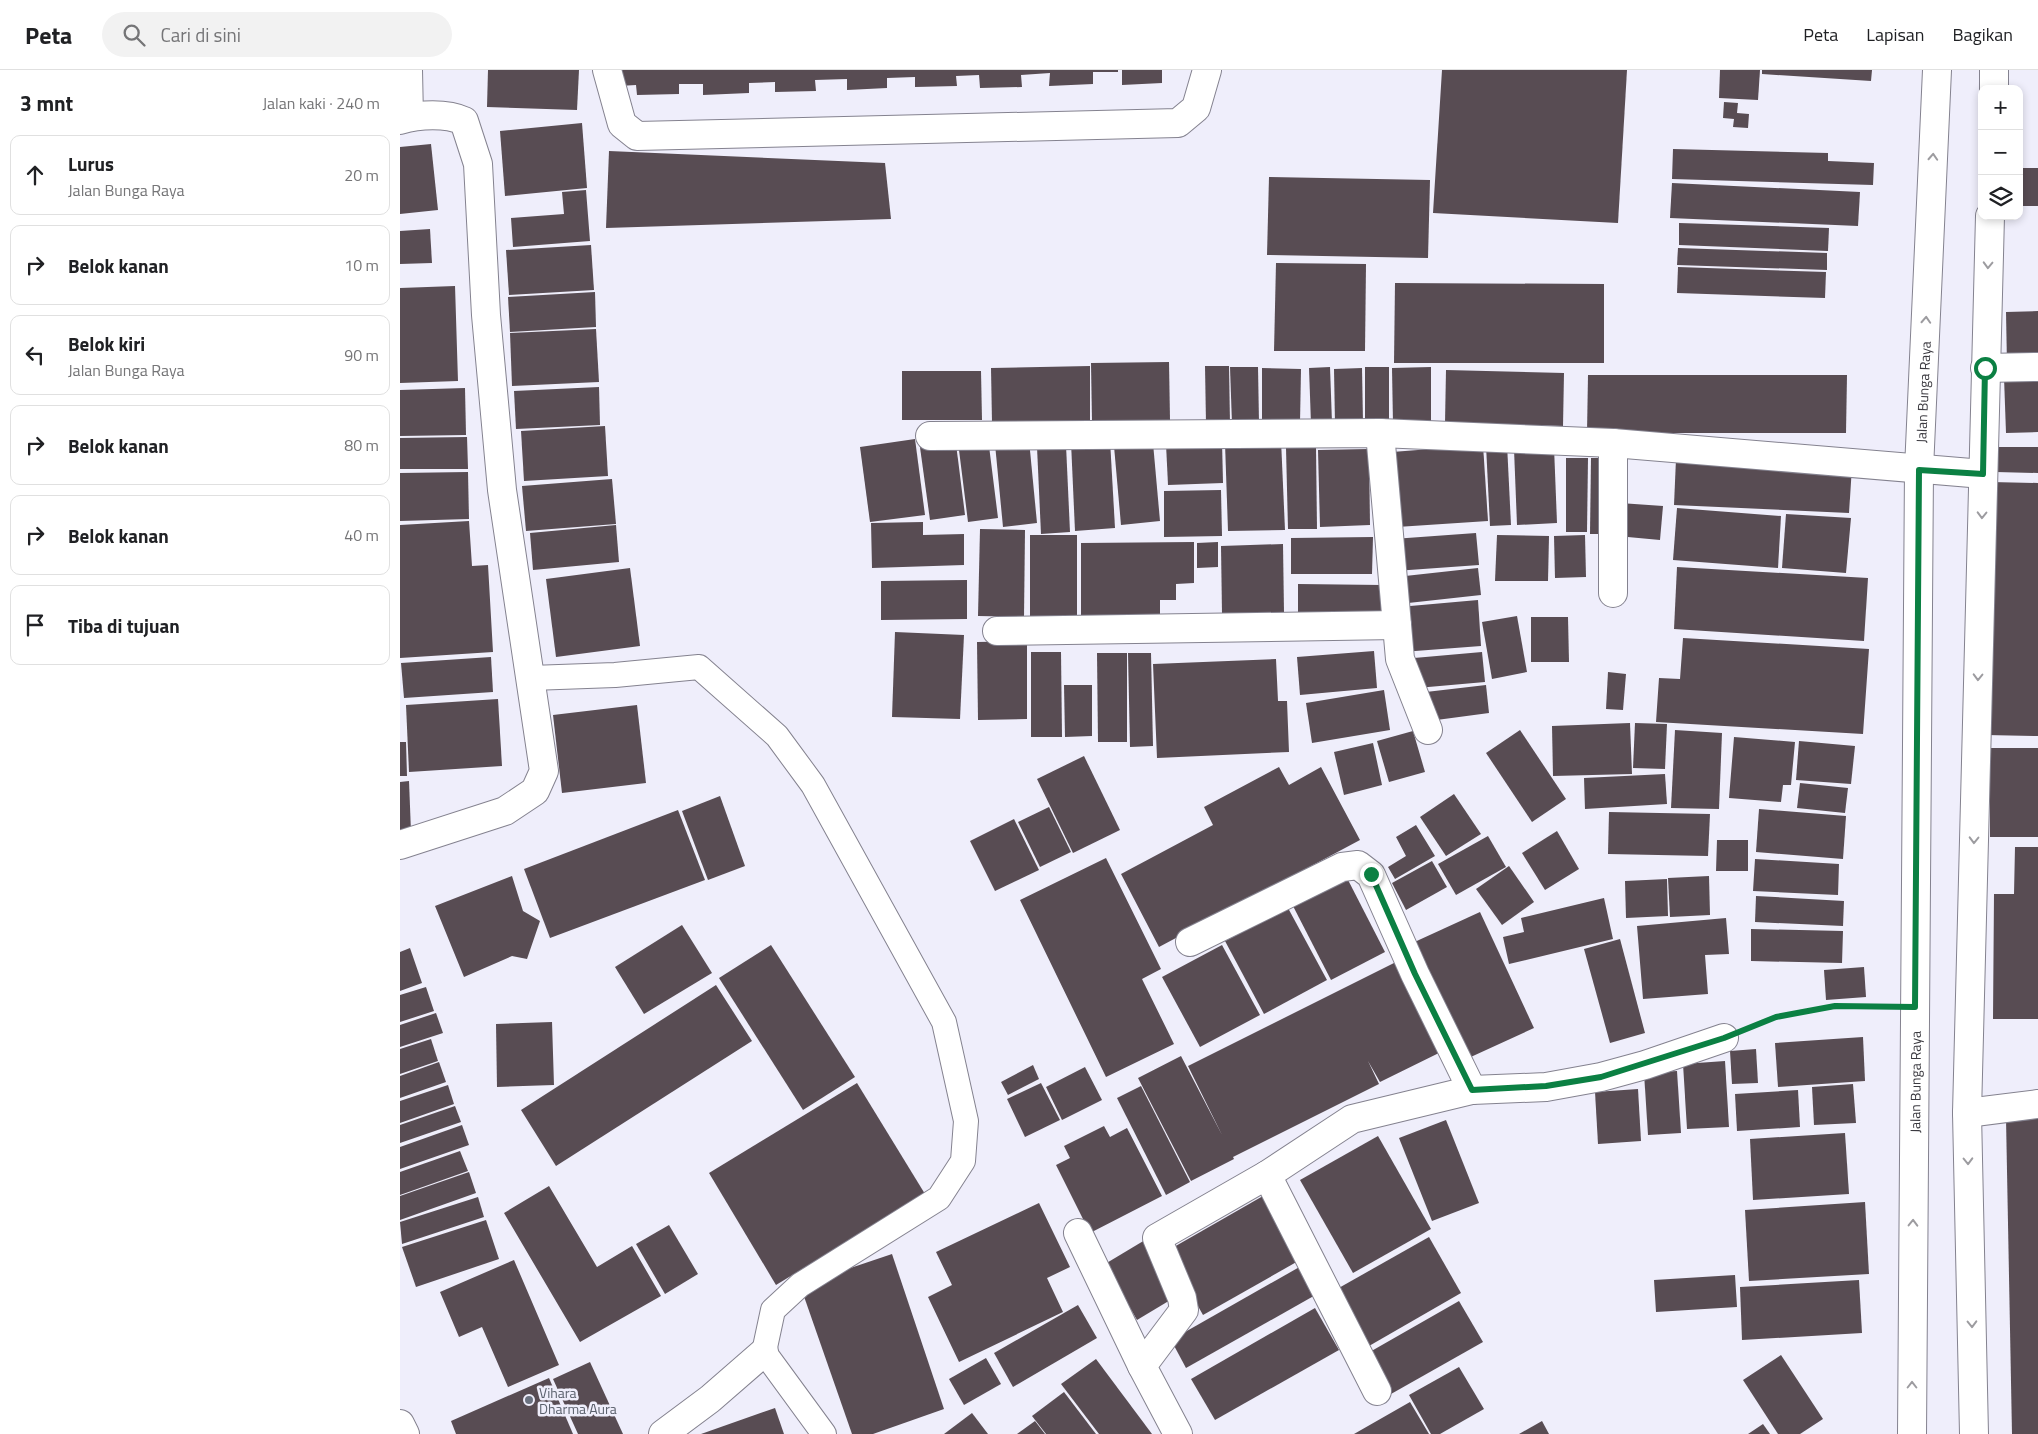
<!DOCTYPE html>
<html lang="id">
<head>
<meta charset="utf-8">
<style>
	body { margin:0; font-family:"Titillium Web",sans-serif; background:#f2f2f2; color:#202124 }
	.controls { position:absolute; right:15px; top:15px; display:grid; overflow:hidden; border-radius:10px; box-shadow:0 2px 8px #0003 }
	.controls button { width:45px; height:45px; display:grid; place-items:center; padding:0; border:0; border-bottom:1px solid #e0e0e0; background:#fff; color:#202124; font:25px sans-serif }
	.stop { position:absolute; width:15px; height:15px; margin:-11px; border:4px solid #0b8043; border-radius:50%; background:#fff }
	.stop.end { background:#0b8043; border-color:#fff; box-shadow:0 1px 5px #0008 }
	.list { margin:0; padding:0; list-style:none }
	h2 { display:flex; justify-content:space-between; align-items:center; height:65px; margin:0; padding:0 20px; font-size:21px }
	h2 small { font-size:16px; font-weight:400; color:#757577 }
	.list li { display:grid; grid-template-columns:32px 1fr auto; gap:15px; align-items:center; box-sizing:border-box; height:80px; margin:0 10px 10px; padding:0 10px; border:1px solid #e0e0e0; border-radius:10px }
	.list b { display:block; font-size:19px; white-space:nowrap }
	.list p { margin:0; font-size:16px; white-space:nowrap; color:#757577 }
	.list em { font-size:16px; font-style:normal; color:#757577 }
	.icon { flex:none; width:28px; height:28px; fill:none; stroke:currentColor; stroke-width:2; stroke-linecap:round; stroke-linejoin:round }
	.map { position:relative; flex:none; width:1638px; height:1364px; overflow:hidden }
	header { display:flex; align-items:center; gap:30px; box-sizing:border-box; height:70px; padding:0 25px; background:#fff; border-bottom:1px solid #e0e0e0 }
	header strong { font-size:24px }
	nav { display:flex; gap:28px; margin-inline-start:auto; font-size:18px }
	.search { width:350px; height:45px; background:#f2f2f2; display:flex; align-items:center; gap:12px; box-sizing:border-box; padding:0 18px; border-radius:28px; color:#757577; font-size:19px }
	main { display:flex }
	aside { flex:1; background:#fff }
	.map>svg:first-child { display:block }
	.building { fill:#584c53 }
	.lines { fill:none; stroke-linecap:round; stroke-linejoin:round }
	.lane-casing { stroke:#84828f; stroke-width:26 }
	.street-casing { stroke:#84828f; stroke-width:30 }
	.primary-casing { stroke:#84828f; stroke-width:30 }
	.path { stroke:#9d9ca6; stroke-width:3; stroke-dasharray:2.5 2.5; stroke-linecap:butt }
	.lane { stroke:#fff; stroke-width:24 }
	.street { stroke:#fff; stroke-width:28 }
	.primary { stroke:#fff; stroke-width:28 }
	.oneway { stroke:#9d9ca0 }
	.route { stroke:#0b8043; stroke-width:6 }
	.worship-dot { fill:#6b7280; stroke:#efeefb; stroke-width:2 }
	.labels { text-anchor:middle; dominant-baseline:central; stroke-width:5; stroke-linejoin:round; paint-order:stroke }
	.street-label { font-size:14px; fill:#3b3a40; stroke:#efeefb }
	.worship-label { font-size:14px; fill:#5b616d; stroke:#efeefb; text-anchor:start }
</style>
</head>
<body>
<header>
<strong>Peta</strong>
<div class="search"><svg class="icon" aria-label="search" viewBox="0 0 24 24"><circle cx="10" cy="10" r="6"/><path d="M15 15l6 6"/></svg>Cari di sini</div>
<nav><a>Peta</a><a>Lapisan</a><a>Bagikan</a></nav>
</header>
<main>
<aside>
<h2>3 mnt<small>Jalan kaki · 240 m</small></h2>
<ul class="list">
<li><svg class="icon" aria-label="ahead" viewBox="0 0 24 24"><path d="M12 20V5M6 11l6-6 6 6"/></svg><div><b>Lurus</b><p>Jalan Bunga Raya</p></div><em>20 m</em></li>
<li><svg class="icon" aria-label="right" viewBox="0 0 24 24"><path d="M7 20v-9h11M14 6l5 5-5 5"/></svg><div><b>Belok kanan</b></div><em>10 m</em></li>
<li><svg class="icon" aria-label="left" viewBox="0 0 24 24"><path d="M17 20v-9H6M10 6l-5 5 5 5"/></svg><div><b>Belok kiri</b><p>Jalan Bunga Raya</p></div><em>90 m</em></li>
<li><svg class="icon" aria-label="right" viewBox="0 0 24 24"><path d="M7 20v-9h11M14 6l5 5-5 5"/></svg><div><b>Belok kanan</b></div><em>80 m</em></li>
<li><svg class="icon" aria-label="right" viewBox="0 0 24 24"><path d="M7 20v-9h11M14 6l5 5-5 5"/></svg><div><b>Belok kanan</b></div><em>40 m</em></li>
<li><svg class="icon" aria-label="arrive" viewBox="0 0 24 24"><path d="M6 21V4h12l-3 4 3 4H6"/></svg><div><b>Tiba di tujuan</b></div></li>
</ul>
</aside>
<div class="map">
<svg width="1638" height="1364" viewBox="0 0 1638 1364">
	<rect width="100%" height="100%" fill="#efeefb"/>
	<g class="building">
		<path d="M88 0H179L177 40 87 37Z"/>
		<path d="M218 0H718V2H693V14L649 16 650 3 621 5 622 17 580 18 579 5 556 6 557 16 515 17V7L487 8V18L447 20V9L415 10 416 21 375 22V12L349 13V23L303 25V14H279V24L237 25 236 15 219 16Z"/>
		<path d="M722 0H762V13L722 15Z"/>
		<path d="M1042 0H1227L1218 153 1033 143Z"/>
		<path d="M1320 0H1360L1358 30 1319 28Z"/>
		<path d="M1362 0H1472L1471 11 1362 4Z"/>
		<path d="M1324 32 1338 33 1337 43 1349 44 1348 58 1333 57 1334 49 1323 48Z"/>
		<path d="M182 53 187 118 105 126 100 61Z"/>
		<path d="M31 74 38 140 0 144V77Z"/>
		<path d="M1273 79 1428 83V91L1474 93 1473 115 1272 109Z"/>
		<path d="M209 81 485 93 491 149 206 158Z"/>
		<path d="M1622 98H1638V136H1623Z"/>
		<path d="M869 107 1030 110 1028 188 867 185Z"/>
		<path d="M1272 113 1460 122 1458 156 1270 148Z"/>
		<path d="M186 120 190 171 113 177 111 148 164 144 162 122Z"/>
		<path d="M1279 153 1429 158 1428 181 1279 175Z"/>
		<path d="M30 159 32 193 0 194V161Z"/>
		<path d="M191 175 194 220 109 225 106 180Z"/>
		<path d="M1278 178 1427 183V200L1277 195Z"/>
		<path d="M876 193 966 194 965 281H874Z"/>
		<path d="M1278 197 1426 202 1425 228 1277 223Z"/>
		<path d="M995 213 1204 214V293H994Z"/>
		<path d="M55 216 58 311 0 313V218Z"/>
		<path d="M195 222 196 257 110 262 108 227Z"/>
		<path d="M1638 241V294L1607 295 1606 242Z"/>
		<path d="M196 259 199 312 112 316 110 263Z"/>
		<path d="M769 292 770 350 692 352 691 293Z"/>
		<path d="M690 296V351L592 353 591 298Z"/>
		<path d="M805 296H829L830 354H806Z"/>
		<path d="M830 297H858L859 353 832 354Z"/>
		<path d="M930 297 932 353 911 354 909 298Z"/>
		<rect x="965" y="297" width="24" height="56"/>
		<path d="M1031 297V353L993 354 992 298Z"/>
		<path d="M862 298 901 299 900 353 862 352Z"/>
		<path d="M962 298 963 353 935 354 934 299Z"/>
		<path d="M1046 300 1164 303 1163 356 1045 353Z"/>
		<path d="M502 301H581L582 350H502Z"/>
		<path d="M1188 305H1447L1446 363H1187Z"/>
		<path d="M1638 306V362L1606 363 1604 307Z"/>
		<path d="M199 317 200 355 116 359 114 321Z"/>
		<path d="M65 318 66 365 0 366V320Z"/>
		<path d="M205 356 208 406 124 411 121 361Z"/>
		<path d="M555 366 565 445 530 450 519 370Z"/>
		<path d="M67 367 68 399H0V368Z"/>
		<path d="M588 368 598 448 568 452 558 372Z"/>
		<path d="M515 369 525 445 470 452 460 377Z"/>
		<path d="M629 370 637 453 603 457 595 374Z"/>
		<path d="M710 370 715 458 675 461 671 372Z"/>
		<path d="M881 370 885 460 828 461 825 373Z"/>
		<path d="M822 371 823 413 768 415 766 374Z"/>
		<path d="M753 373 760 451 721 455 714 376Z"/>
		<path d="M1107 374 1111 455 1090 456 1086 375Z"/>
		<path d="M666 375 670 462 641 464 637 377Z"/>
		<path d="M1083 375 1088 451 997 457 992 382Z"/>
		<path d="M916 377 917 459H888L886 378Z"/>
		<path d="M1154 377 1157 453 1117 455 1114 379Z"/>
		<path d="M1597 377H1638V403L1596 402Z"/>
		<path d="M969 379 970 455 920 457 918 380Z"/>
		<path d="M1166 388H1188L1187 462H1166Z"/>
		<path d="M1191 388H1212L1211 464H1190Z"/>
		<path d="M1276 389 1452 397 1449 443 1274 435Z"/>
		<path d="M68 402 69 449 0 451V403Z"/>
		<path d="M212 409 216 454 126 461 122 416Z"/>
		<path d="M1591 412 1638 413V666L1586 665Z"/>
		<path d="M821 420 822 466 764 467V421Z"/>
		<path d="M1220 433 1263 436 1260 470 1217 466Z"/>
		<path d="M1277 438 1381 446 1378 498 1273 490Z"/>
		<path d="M1386 444 1451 448 1446 503 1382 498Z"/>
		<path d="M69 451 72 496 88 495 93 582 0 588V455Z"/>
		<path d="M523 452V465L564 464V495L472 498 471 453Z"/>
		<path d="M216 455 219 492 133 500 130 463Z"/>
		<path d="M580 459 625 460 624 547 578 546Z"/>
		<path d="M1076 463 1079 495 995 501 993 469Z"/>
		<rect x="630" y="465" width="47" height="82"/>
		<path d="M1097 465 1149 466 1148 511H1095Z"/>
		<path d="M1185 465 1186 507 1155 508 1154 466Z"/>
		<path d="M973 467 972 504H891V468Z"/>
		<path d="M794 472V513L776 514V530H760V545H681V473Z"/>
		<path d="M818 472V497L797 498V473Z"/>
		<path d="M883 474 884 543 822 544 821 476Z"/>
		<path d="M1277 497 1468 508 1464 571 1274 559Z"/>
		<path d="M230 498 240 576 156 587 146 509Z"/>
		<path d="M1078 498 1081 525 999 534 996 507Z"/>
		<path d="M567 510V549L481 550V511Z"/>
		<path d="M898 514 982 515V550L898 549Z"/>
		<path d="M1078 530 1081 576 1002 582 999 537Z"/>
		<path d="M1117 546 1127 602 1092 609 1082 552Z"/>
		<path d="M1131 547H1168L1169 592H1131Z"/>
		<path d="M495 562 564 565 560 649 492 647Z"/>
		<path d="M1283 568 1469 579 1463 664 1256 652 1259 608 1280 609Z"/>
		<path d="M627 571V649L578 650 577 572Z"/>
		<path d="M974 581 977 618 900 625 897 587Z"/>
		<path d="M631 582H661L662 667H631Z"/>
		<path d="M1082 582 1085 612 1017 618 1014 588Z"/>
		<path d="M697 583H727V672H698Z"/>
		<path d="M728 583H751L753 676 730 677Z"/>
		<path d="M91 587 93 622 4 628 1 593Z"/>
		<path d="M876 589 878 631H887L889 682 757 688 753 594Z"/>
		<path d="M1208 602 1226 604 1223 640 1206 639Z"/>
		<path d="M664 615H692V666L665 667Z"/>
		<path d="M1086 615 1089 643 1029 651 1026 622Z"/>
		<path d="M984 620 990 660 912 673 906 633Z"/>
		<path d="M98 629 102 696 9 702 6 635Z"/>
		<path d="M237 635 246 713 162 723 153 645Z"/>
		<path d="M1230 653 1232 704 1153 706 1152 656Z"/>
		<path d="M1235 653 1267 654 1265 699 1233 698Z"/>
		<path d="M1120 660 1166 729 1132 752 1086 683Z"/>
		<path d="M1275 660 1322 663 1319 739 1271 738Z"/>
		<path d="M1013 661 1025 702 989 712 977 671Z"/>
		<path d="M1334 667 1395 672 1391 715H1383L1381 732 1329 728Z"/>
		<path d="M1399 671 1455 676 1451 714 1396 710Z"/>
		<path d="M0 672H6L7 706H0Z"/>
		<path d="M973 673 982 715 944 725 934 682Z"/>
		<rect x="1590" y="678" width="48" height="89"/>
		<path d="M684 686 720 760 673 783 637 709Z"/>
		<path d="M879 697 889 715 921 697 960 770 759 877 721 804 813 755 804 737Z"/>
		<path d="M1265 704 1267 734 1185 739 1184 708Z"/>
		<path d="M9 711 11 762 0 763V712Z"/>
		<path d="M1400 713 1448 718 1445 743 1397 738Z"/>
		<path d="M1054 724 1081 764 1046 786 1020 747Z"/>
		<path d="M320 726 345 796 308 810 282 741Z"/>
		<path d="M649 737 671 782 640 797 618 752Z"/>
		<path d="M1359 739 1446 746 1443 789 1356 782Z"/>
		<path d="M278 740 305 810 150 868 124 799Z"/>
		<path d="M1209 742 1310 744 1308 786 1208 784Z"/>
		<path d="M614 749 639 800 595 821 570 771Z"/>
		<path d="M1016 755 1035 786 995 809 988 797 1006 786 996 767Z"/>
		<path d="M1157 761 1179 799 1145 820 1122 783Z"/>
		<path d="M1088 766 1106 797 1056 825 1038 794Z"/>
		<path d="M1317 770H1348V801H1316Z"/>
		<path d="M1615 777H1638V949H1593L1594 824H1614Z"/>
		<path d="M706 788 761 899 742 909 774 974 706 1007 620 830Z"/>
		<path d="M1355 789 1439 794 1438 825 1353 821Z"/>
		<path d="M1032 791 1047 817 1006 840 992 813Z"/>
		<path d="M1109 796 1134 832 1102 855 1076 819Z"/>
		<path d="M112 806 123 841 140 851 127 889 112 886 64 907 35 836Z"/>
		<path d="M1309 806 1310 845 1270 847 1268 808Z"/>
		<path d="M947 808 985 882 931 910 893 836Z"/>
		<path d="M1267 809 1268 846 1226 848 1225 811Z"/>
		<path d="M1356 826 1444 831 1443 856 1355 852Z"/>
		<path d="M1204 828 1213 869 1109 894 1103 867 1124 862 1121 848Z"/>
		<path d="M888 838 927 910 864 944 825 871Z"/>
		<path d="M1080 842 1134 958 1062 991 1008 875Z"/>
		<path d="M1326 848 1329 884 1305 885 1308 924 1243 929 1237 856Z"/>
		<path d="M282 855 312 903 244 944 215 897Z"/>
		<path d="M1351 859 1443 861 1442 893 1351 891Z"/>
		<path d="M1220 869 1245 963 1210 973 1184 879Z"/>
		<path d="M371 875 455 1007 403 1040 319 908Z"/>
		<path d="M822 875 860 945 800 977 762 907Z"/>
		<path d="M10 878 22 913 0 921V882Z"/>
		<path d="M1000 890 1045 980 980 1012 968 991 979 1014 833 1087 834 1089 791 1111 738 1008 781 986 822 1065 788 996Z"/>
		<path d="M1464 897 1466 927 1426 930 1424 900Z"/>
		<path d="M316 915 352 971 156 1096 121 1040Z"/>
		<path d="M26 917 34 941 0 952V925Z"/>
		<path d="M36 943 43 963 0 977V955Z"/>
		<path d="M152 952 154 1015 97 1017 96 954Z"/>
		<path d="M1463 967 1465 1011 1378 1017 1375 973Z"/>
		<path d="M31 969 38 991 0 1004V979Z"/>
		<path d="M1356 979 1358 1013 1332 1014 1330 981Z"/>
		<path d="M1325 991 1329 1057 1287 1059 1283 994Z"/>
		<path d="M39 992 46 1012 0 1028V1006Z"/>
		<path d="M633 995 639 1009 608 1025 601 1012Z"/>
		<path d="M685 997 702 1030 662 1050 646 1017Z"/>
		<path d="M1277 1001 1281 1063 1248 1065 1244 1003Z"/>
		<path d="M457 1013 525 1124 376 1215 309 1103Z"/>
		<path d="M641 1013 660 1050 625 1067 607 1029Z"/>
		<path d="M1453 1014 1456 1053 1414 1055 1412 1017Z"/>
		<path d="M48 1015 54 1034 0 1053V1031Z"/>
		<path d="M741 1016 790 1112 766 1125 717 1028Z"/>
		<path d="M1238 1019 1241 1071 1198 1074 1195 1022Z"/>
		<path d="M1398 1020 1400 1057 1337 1061 1335 1024Z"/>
		<path d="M55 1036 61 1052 0 1073V1055Z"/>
		<path d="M1638 1047V1364H1612L1606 1048Z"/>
		<path d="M1046 1050 1079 1133 1032 1151 999 1068Z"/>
		<path d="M62 1055 69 1075 0 1099V1077Z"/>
		<path d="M704 1056 710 1067 727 1058 762 1126 690 1163 656 1095 670 1088 664 1076Z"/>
		<path d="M1445 1063 1449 1124 1353 1130 1350 1069Z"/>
		<path d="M978 1066 1031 1159 953 1203 900 1110Z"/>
		<path d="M60 1081 68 1101 0 1125V1102Z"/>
		<path d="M69 1102 76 1123 0 1150V1126Z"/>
		<path d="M149 1116 197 1197 232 1176 261 1226 180 1272 104 1143Z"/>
		<path d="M863 1126 900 1190 803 1245 767 1181Z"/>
		<path d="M78 1127 84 1147 2 1174 0 1152Z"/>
		<path d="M1465 1132 1469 1204 1349 1211 1345 1140Z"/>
		<path d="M639 1133 670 1197 647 1208 663 1242 559 1292 528 1227 552 1215 536 1182Z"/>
		<path d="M86 1150 99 1189 16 1217 2 1177Z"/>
		<path d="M269 1155 298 1204 265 1224 236 1174Z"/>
		<path d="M1029 1167 1061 1223 969 1276 937 1219Z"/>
		<path d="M745 1170 777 1226 737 1250 705 1194Z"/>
		<path d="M492 1184 544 1339 473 1364H452L400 1215Z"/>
		<path d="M114 1190 159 1295 108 1317 82 1257 59 1267 40 1222Z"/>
		<path d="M903 1195 919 1223 786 1298 771 1270Z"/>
		<path d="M1335 1205 1337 1237 1256 1242 1254 1210Z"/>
		<path d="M1459 1210 1462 1263 1342 1270 1340 1217Z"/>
		<path d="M1059 1231 1083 1272 991 1324 968 1283Z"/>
		<path d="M678 1235 697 1268 613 1317 594 1283Z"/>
		<path d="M915 1238 939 1280 815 1350 791 1309Z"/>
		<path d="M1381 1285 1423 1349 1400 1364H1378L1343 1310Z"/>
		<path d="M586 1288 601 1314 564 1335 549 1309Z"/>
		<path d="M696 1289 752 1364H699L661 1314Z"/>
		<path d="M190 1292 223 1364H178L153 1309Z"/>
		<path d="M1059 1297 1084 1339 1040 1364H1031L1009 1325Z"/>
		<path d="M149 1308 173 1364H56L51 1351Z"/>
		<path d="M664 1322 696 1364H646L632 1346Z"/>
		<path d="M1010 1332 1029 1364H954Z"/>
		<path d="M375 1338 384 1364H301Z"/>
		<path d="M572 1343 588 1364H544Z"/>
		<path d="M635 1351 645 1364H617Z"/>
		<path d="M1142 1351 1149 1364H1119Z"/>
		<path d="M1363 1354 1370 1364H1348Z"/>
	</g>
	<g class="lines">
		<g class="lane-casing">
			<path id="lane" d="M131 608 215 605 299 597 377 666 413 715 544 952 566 1051 563 1091 539 1128 400 1215 373 1240 364 1282 424 1364"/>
		</g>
		<g class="street-casing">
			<g id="street">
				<path d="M8 0 9 47"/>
				<path d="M207 0 222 54 237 66 778 53 796 38 807 0"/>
				<path d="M0 50C19 44 47 43 64 51L78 94 86 245 102 420 144 701 135 721 105 741 0 775"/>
				<path d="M1585 298 1638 297"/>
				<path d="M980 363 1000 589 1028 660"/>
				<path d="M530 366 980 363 1213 373 1583 404"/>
				<path d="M1213 523V373"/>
				<path d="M597 561 997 555"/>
				<path d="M790 872 942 797 958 795 971 805 1015 904 1072 1020"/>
				<path d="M1567 1043 1638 1034"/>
				<path d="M867 1105 977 1321"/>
				<path d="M678 1163 742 1296"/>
				<path d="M0 1354 5 1364"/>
				<path d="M263 1364 310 1329 364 1282"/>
				<path d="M778 1364 742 1296 784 1240 782 1228 757 1168 867 1105 952 1049 1072 1020 1146 1017 1201 1007 1245 995 1324 968"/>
			</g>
		</g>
		<g class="primary-casing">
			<g id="primary">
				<path d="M1594 19V0"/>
				<path id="s1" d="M1512 1364 1519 399 1537 0"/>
				<path d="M1574 1364 1567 1043 1590 146"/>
			</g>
		</g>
		<path class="path" d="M1356 955C1396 939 1438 936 1482 936"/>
		<use href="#lane" class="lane"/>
		<use href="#street" class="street"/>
		<use href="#primary" class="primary"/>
	</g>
	<defs><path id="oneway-chevron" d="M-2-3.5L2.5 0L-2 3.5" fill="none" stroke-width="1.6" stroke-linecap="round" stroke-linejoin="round" transform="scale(1.25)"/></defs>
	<g class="oneway">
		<use href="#oneway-chevron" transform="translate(1533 87) rotate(-87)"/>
		<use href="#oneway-chevron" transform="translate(1588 195) rotate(92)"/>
		<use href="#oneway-chevron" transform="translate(1526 250) rotate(-87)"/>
		<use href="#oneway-chevron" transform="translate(1582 445) rotate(91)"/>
		<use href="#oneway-chevron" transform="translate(1578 607) rotate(91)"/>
		<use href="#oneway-chevron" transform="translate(1574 770) rotate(91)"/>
		<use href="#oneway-chevron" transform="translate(1568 1091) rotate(89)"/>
		<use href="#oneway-chevron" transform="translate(1513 1153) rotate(-89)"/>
		<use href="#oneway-chevron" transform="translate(1572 1254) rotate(89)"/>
		<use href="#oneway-chevron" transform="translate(1512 1315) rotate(-90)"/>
	</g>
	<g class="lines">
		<path class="route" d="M971 804 1015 904 1072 1020 1146 1016 1201 1007 1324 968 1376 947 1435 936 1515 937 1519 400 1583 404 1585 298"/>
	</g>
	<circle class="worship-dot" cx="129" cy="1330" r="5"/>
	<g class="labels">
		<g class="street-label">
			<text stroke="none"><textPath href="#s1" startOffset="1042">Jalan Bunga Raya</textPath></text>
			<text stroke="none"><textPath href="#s1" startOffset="352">Jalan Bunga Raya</textPath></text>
		</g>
		<g class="worship-label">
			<text x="139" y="1322">Vihara<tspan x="139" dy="16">Dharma Aura</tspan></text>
		</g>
	</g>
</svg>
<div class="controls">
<button>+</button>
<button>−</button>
<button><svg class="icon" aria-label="layers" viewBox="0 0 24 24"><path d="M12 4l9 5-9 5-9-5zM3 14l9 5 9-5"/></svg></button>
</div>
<div class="stop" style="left:1585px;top:298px"></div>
<div class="stop end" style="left:971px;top:804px"></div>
</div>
</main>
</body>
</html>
